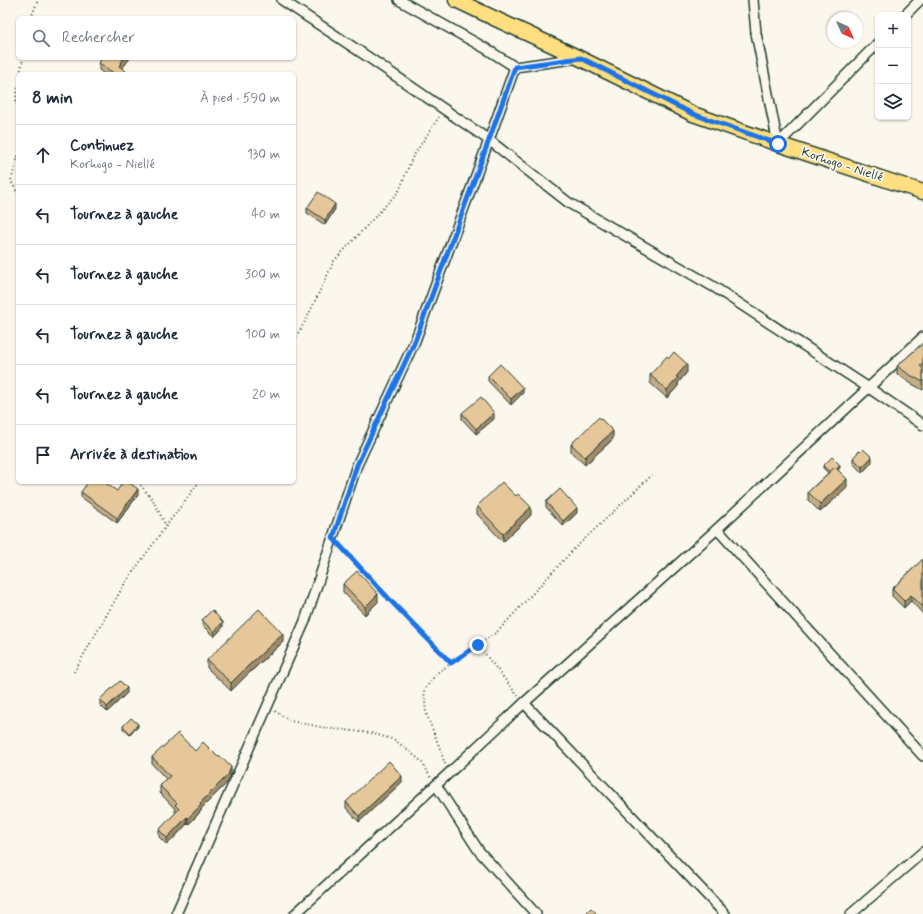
<!DOCTYPE html>
<html lang="fr">
<head>
<meta charset="utf-8">
<style>
	body { margin:0; font-family:Mynerve,sans-serif; background:#f2f2f3; color:#1f2937 }
	.controls { position:absolute; right:12px; top:12px; display:grid; overflow:hidden; border-radius:6px; box-shadow:0 1px 3px #0004 }
	.controls button { width:36px; height:36px; display:grid; place-items:center; padding:0; border:0; border-bottom:1px solid #e0e1e3; background:#fff; color:#1f2937; font:20px sans-serif }
	.compass { position:absolute; left:827px; top:12px; width:36px; height:36px; border-radius:50%; background:#fff; box-shadow:0 1px 3px #0004; rotate:135deg }
	.stop { position:absolute; width:12px; height:12px; margin:-9px; border:3px solid #1a73e8; border-radius:50%; background:#fff }
	.stop.end { background:#1a73e8; border-color:#fff; box-shadow:0 1px 4px #0008 }
	.list { margin:0; padding:0; list-style:none }
	h2 { display:flex; justify-content:space-between; align-items:center; height:52px; margin:0; padding:0 16px; font-size:17px }
	h2 small { font-size:13px; font-weight:400; color:#747a83 }
	.list li { display:grid; grid-template-columns:26px 1fr auto; gap:12px; align-items:center; box-sizing:border-box; height:60px; padding:0 16px; border-top:1px solid #e0e1e3 }
	.list b { display:block; font-size:15px; white-space:nowrap }
	.list p { margin:0; font-size:13px; white-space:nowrap; color:#747a83 }
	.list em { font-size:13px; font-style:normal; color:#747a83 }
	.icon { flex:none; width:22px; height:22px; fill:none; stroke:currentColor; stroke-width:2; stroke-linecap:round; stroke-linejoin:round }
	.map { position:relative; flex:none; width:923px; height:914px; overflow:hidden }
	.search { position:absolute; background:#fff; box-shadow:0 1px 3px #0004; left:16px; top:16px; width:280px; height:44px; display:flex; align-items:center; gap:10px; box-sizing:border-box; padding:0 14px; border-radius:6px; color:#747a83; font-size:15px }
	.panel { position:absolute; background:#fff; box-shadow:0 1px 3px #0004; left:16px; top:72px; width:280px; height:412px; border-radius:6px }
	.map>svg:first-child { display:block }
	.lines { fill:none; stroke-linecap:round; stroke-linejoin:round }
	.street-casing { stroke:#1f3d34; stroke-width:12 }
	.primary-casing { stroke:#1f3d34; stroke-width:17 }
	.path { stroke:#1f3d34; stroke-width:2; stroke-dasharray:1 3; stroke-linecap:butt }
	.street { stroke:#fbf7ec; stroke-width:9 }
	.primary { stroke:#ffdf80; stroke-width:14 }
	.wall { fill:#c6ab84; stroke:#1f3d34 }
	.shaded-wall { fill:#a18b6b; stroke:#1f3d34 }
	.building { fill:#e6c799; stroke:#1f3d34 }
	.route { stroke:#1a73e8; stroke-width:5 }
	.labels { text-anchor:middle; dominant-baseline:central; stroke-width:3.5; stroke-linejoin:round; paint-order:stroke }
	.street-label { font-size:13px; fill:#1f3d34; stroke:#fbf7ec }
</style>
</head>
<body>
<div class="map">
<svg width="923" height="914" viewBox="0 0 923 914">
	<rect width="100%" height="100%" fill="#fbf7ec"/>
	<filter id="ink" filterUnits="userSpaceOnUse"><feTurbulence type="fractalNoise" baseFrequency=".025" numOctaves="2"/><feDisplacementMap in="SourceGraphic" scale="8" xChannelSelector="R" yChannelSelector="G"/><feConvolveMatrix kernelMatrix="1 2 1 2 8 2 1 2 1" color-interpolation-filters="sRGB"/></filter>
	<g filter="url(#ink)">
		<g class="lines">
			<g class="street-casing">
				<g id="street">
					<path d="M282 0 368 57 489 140 569 203 714 287 869 388 923 425"/>
					<path d="M399 0 485 48 515 67 579 58"/>
					<path d="M753 0 756 33 778 144"/>
					<path d="M905 15 920 0"/>
					<path d="M778 144 878 43"/>
					<path d="M717 529 923 756"/>
					<path d="M524 703 725 914"/>
					<path d="M436 785 479 851 536 914"/>
					<path d="M176 914 305 621 357 465 415 341 489 140 515 67"/>
					<path d="M295 914 448 774 524 703 717 529 923 337"/>
					<path d="M851 914 923 852"/>
				</g>
			</g>
			<g class="primary-casing">
				<path id="primary" d="M456 0 500 21 565 51 693 114 778 144 923 192"/>
			</g>
			<g class="path">
				<path d="M31 18 38 0"/>
				<path d="M20 74 23 58"/>
				<path d="M18 88 16 99 18 112"/>
				<path d="M18 156 11 181 18 194"/>
				<path d="M294 340 306 320 334 261 399 191 412 158 439 117"/>
				<path d="M138 482 153 500 166 526"/>
				<path d="M340 546 390 600 451 663"/>
				<path d="M478 645 518 696"/>
				<path d="M74 672 125 583 172 518 199 482"/>
				<path d="M275 711 291 721 326 728 371 733 395 740 421 761 431 778"/>
				<path d="M445 764 439 746 426 713 424 690 437 673 497 632 573 550 652 475"/>
			</g>
			<use href="#street" class="street"/>
			<use href="#primary" class="primary"/>
		</g>
		<g class="wall">
			<path d="M102 58H130L122 68 126 74H104L99 70V63Z"/>
			<path d="M307 208 335 209 325 225 307 213Z"/>
			<path d="M923 343V390L910 383 897 374V366Z"/>
			<path d="M687 372 678 383V386L667 398 650 383V375Z"/>
			<path d="M488 376 523 393 511 405 488 381Z"/>
			<path d="M462 413 494 419 476 434 462 419Z"/>
			<path d="M613 439 585 465 571 452V444Z"/>
			<path d="M853 458 872 462 862 473 853 463Z"/>
			<path d="M823 466 840 468 838 469 847 488 820 512 808 500V492L828 473 823 468Z"/>
			<path d="M81 492 138 495 117 523 81 497Z"/>
			<path d="M546 502 577 513 563 526 546 507Z"/>
			<path d="M477 506 531 515 503 542 477 514Z"/>
			<path d="M923 559V614L911 601 904 608 892 596V589Z"/>
			<path d="M343 584 378 602 365 615 343 592Z"/>
			<path d="M202 620 223 627 214 637 202 625Z"/>
			<path d="M283 642 248 674 231 691 207 668V660Z"/>
			<path d="M127 693 107 712 100 705V699Z"/>
			<path d="M123 726 138 727 130 735 123 729Z"/>
			<path d="M195 751 231 774 228 782 201 809V811L188 825 187 824 167 845 159 837V830L176 813 175 812V809L160 793V786L166 779 152 764V757Z"/>
			<path d="M402 782 359 822 346 808V802Z"/>
		</g>
		<g class="shaded-wall">
			<path d="M124 58H130L119 73V66Z"/>
			<path d="M335 204V209L325 225V220Z"/>
			<path d="M687 364V372L678 383V386L667 398V390L676 377Z"/>
			<path d="M523 388V393L511 405V399Z"/>
			<path d="M494 413V419L476 434V429Z"/>
			<path d="M613 431V439L585 465V457Z"/>
			<path d="M872 457V462L862 473V467Z"/>
			<path d="M840 465V468L831 476V473Z"/>
			<path d="M847 479V488L820 512V504Z"/>
			<path d="M138 489V495L117 523V518Z"/>
			<path d="M531 507V515L503 542V534Z"/>
			<path d="M577 508V513L563 526V521Z"/>
			<path d="M378 594V602L365 615V607Z"/>
			<path d="M911 595V601L904 608V601Z"/>
			<path d="M223 622V627L214 637V632Z"/>
			<path d="M283 634V642L248 674 231 691V683L248 666Z"/>
			<path d="M127 688V693L107 712V707Z"/>
			<path d="M138 724V727L130 735V733Z"/>
			<path d="M231 767V774L228 782 201 809V811L188 825V818Z"/>
			<path d="M402 776V782L359 822V816Z"/>
			<path d="M187 817V824L167 845V838Z"/>
		</g>
		<g class="building">
			<path d="M102 58H124L119 66 126 71 124 74H115L99 63Z"/>
			<path d="M318 192 335 204 325 220 307 208Z"/>
			<path d="M923 343V363L920 366 923 368V382L910 375 897 366Z"/>
			<path d="M674 352 687 364 676 377 678 378 667 390 650 375 667 356 669 358Z"/>
			<path d="M500 364 523 388 511 399 488 376Z"/>
			<path d="M481 397 494 413 476 429 462 413Z"/>
			<path d="M599 417 613 431 585 457 571 444Z"/>
			<path d="M863 449 872 457 862 467 853 458 859 451 860 452Z"/>
			<path d="M832 457 840 465 836 468 835 467 830 472 823 466Z"/>
			<path d="M835 467 847 479 820 504 808 492Z"/>
			<path d="M88 482H104L117 491 123 482H128L138 489 117 518 81 492Z"/>
			<path d="M502 482 516 496 518 494 531 507 503 534 477 506Z"/>
			<path d="M560 489 577 508 563 521 546 502Z"/>
			<path d="M923 559V607L911 595 904 601 892 589Z"/>
			<path d="M357 571 378 594 365 607 343 584Z"/>
			<path d="M259 609 283 634 248 666 231 683 207 660Z"/>
			<path d="M212 610 223 622 214 632 202 620Z"/>
			<path d="M120 681 127 688 107 707 100 699Z"/>
			<path d="M131 718 138 724 130 733 123 726Z"/>
			<path d="M178 733 195 751 203 742 218 757 219 755 231 767 228 775 200 803 201 805 188 818 187 817 167 838 159 830 179 809 175 805 177 803 160 786 170 776 152 757Z"/>
			<path d="M389 761 402 776 359 816 346 802Z"/>
			<path d="M591 908 597 914H585Z"/>
		</g>
	</g>
	<g class="lines" filter="url(#ink)">
		<path class="route" d="M478 645 451 663 390 600 333 538 357 465 415 341 489 140 515 67 581 58 693 114 778 144"/>
	</g>
	<g class="labels">
		<g class="street-label">
			<text transform="translate(842 165) rotate(18)">Korhogo - Niellé</text>
		</g>
	</g>
</svg>
<div class="controls">
<button>+</button>
<button>−</button>
<button><svg class="icon" aria-label="layers" viewBox="0 0 24 24"><path d="M12 4l9 5-9 5-9-5zM3 14l9 5 9-5"/></svg></button>
</div>
<svg class="compass" viewBox="-18 -18 36 36"><path d="M0-13l5 13h-10z" fill="#e53935"/><path d="M0 13l5-13h-10z" fill="#747a83"/></svg>
<div class="stop" style="left:778px;top:144px"></div>
<div class="stop end" style="left:478px;top:645px"></div>
<div class="search"><svg class="icon" aria-label="search" viewBox="0 0 24 24"><circle cx="10" cy="10" r="6"/><path d="M15 15l6 6"/></svg>Rechercher</div>
<section class="panel">
<h2>8 min<small>À pied · 590 m</small></h2>
<ul class="list">
<li><svg class="icon" aria-label="ahead" viewBox="0 0 24 24"><path d="M12 20V5M6 11l6-6 6 6"/></svg><div><b>Continuez</b><p>Korhogo - Niellé</p></div><em>130 m</em></li>
<li><svg class="icon" aria-label="left" viewBox="0 0 24 24"><path d="M17 20v-9H6M10 6l-5 5 5 5"/></svg><div><b>Tournez à gauche</b></div><em>40 m</em></li>
<li><svg class="icon" aria-label="left" viewBox="0 0 24 24"><path d="M17 20v-9H6M10 6l-5 5 5 5"/></svg><div><b>Tournez à gauche</b></div><em>300 m</em></li>
<li><svg class="icon" aria-label="left" viewBox="0 0 24 24"><path d="M17 20v-9H6M10 6l-5 5 5 5"/></svg><div><b>Tournez à gauche</b></div><em>100 m</em></li>
<li><svg class="icon" aria-label="left" viewBox="0 0 24 24"><path d="M17 20v-9H6M10 6l-5 5 5 5"/></svg><div><b>Tournez à gauche</b></div><em>20 m</em></li>
<li><svg class="icon" aria-label="arrive" viewBox="0 0 24 24"><path d="M6 21V4h12l-3 4 3 4H6"/></svg><div><b>Arrivée à destination</b></div></li>
</ul>
</section>
</div>
</body>
</html>
